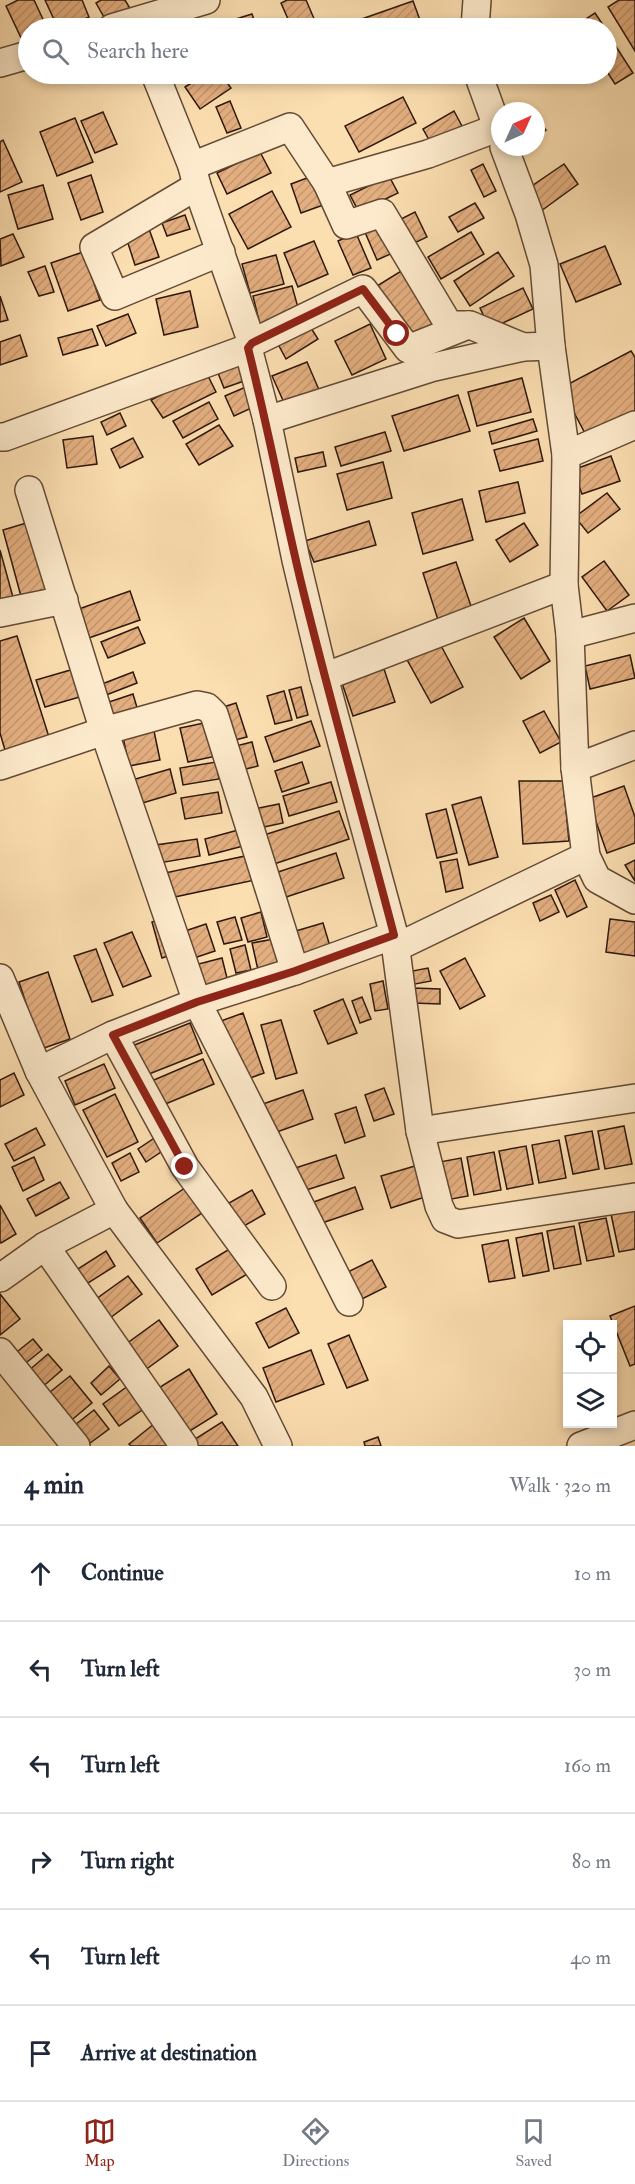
<!DOCTYPE html>
<html lang="en">
<head>
<meta charset="utf-8">
<style>
	body { margin:0; font-family:"IM FELL Double Pica",serif; background:#f6f6f7; color:#1f2937 }
	.controls { position:absolute; right:18px; bottom:18px; display:grid; overflow:hidden; border-radius:0px; box-shadow:0 3px 9px #0003 }
	.controls button { width:54px; height:54px; display:grid; place-items:center; padding:0; border:0; border-bottom:2px solid #e0e1e3; background:#fff; color:#1f2937; font:30px sans-serif }
	.compass { position:absolute; left:491px; top:102px; width:54px; height:54px; border-radius:50%; background:#fff; box-shadow:0 3px 9px #0003; rotate:45deg }
	.stop { position:absolute; width:18px; height:18px; margin:-14px; border:4px solid #8f2418; border-radius:50%; background:#fff }
	.stop.end { background:#8f2418; border-color:#fff; box-shadow:0 2px 6px #0008 }
	.list { margin:0; padding:0; list-style:none }
	h2 { display:flex; justify-content:space-between; align-items:center; height:78px; margin:0; padding:0 24px; font-size:26px }
	h2 small { font-size:20px; font-weight:400; color:#747a83 }
	.list li { display:grid; grid-template-columns:39px 1fr auto; gap:18px; align-items:center; box-sizing:border-box; height:96px; padding:0 24px; border-top:2px solid #e0e1e3 }
	.list b { display:block; font-size:22px; white-space:nowrap }
	.list em { font-size:20px; font-style:normal; color:#747a83 }
	.icon { flex:none; width:33px; height:33px; fill:none; stroke:currentColor; stroke-width:2; stroke-linecap:round; stroke-linejoin:round }
	.map { position:relative; flex:none; width:635px; height:1446px; overflow:hidden }
	.search { position:absolute; background:#fff; box-shadow:0 3px 9px #0003; left:18px; right:18px; top:18px; height:66px; display:flex; align-items:center; gap:15px; box-sizing:border-box; padding:0 21px; border-radius:33px; color:#747a83; font-size:22px }
	.sheet { height:654px; background:#fff }
	nav { display:flex; justify-content:space-around; align-items:center; box-sizing:border-box; height:84px; border-top:2px solid #e0e1e3; background:#fff; font-size:16px; color:#747a83 }
	nav a { display:grid; justify-items:center; gap:3px }
	nav .on { color:#8f2418 }
	.map>svg:first-child { display:block }
	.building { fill:url(#building-hatch); stroke:#2e180d; stroke-width:1.5 }
	.lines { fill:none; stroke-linecap:round; stroke-linejoin:round }
	.street-casing { stroke:#624a36; stroke-width:30 }
	.street { stroke:#fdeacc; stroke-width:27 }
	.route { stroke:#8f2418; stroke-width:8 }
</style>
</head>
<body>
<div class="map">
<svg width="635" height="1446" viewBox="0 0 635 1446">
	<defs>
		<pattern id="building-hatch" width="6" height="6" patternUnits="userSpaceOnUse" patternTransform="scale(1.5)"><rect width="6" height="6" fill="#e4af80"/><path d="M-1 1l2-2M0 6l6-6M5 7l2-2" fill="none" stroke="#c4966d"/></pattern>
	</defs>
	<rect width="100%" height="100%" fill="#fcdfb1"/>
	<filter id="stains"><feTurbulence type="fractalNoise" baseFrequency=".00333" numOctaves="4"/><feColorMatrix values="0 0 0 0 .2 0 0 0 0 .09 0 0 0 0 .02 0 0 0 .5 -.17"/></filter>
	<radialGradient id="worn" r=".72"><stop offset=".6" stop-color="#630" stop-opacity="0"/><stop offset="1" stop-color="#630" stop-opacity=".3"/></radialGradient>
	<g class="building">
		<path d="M18 0H34L47 28H28V41L24 44 6 6Z"/>
		<path d="M45 0H82L89 17 63 28H58Z"/>
		<path d="M101 0H125L131 10 109 26 96 3Z"/>
		<path d="M287 0H306L318 28H292L281 3Z"/>
		<path d="M619 0H635V51L608 7Z"/>
		<path d="M413 1 420 20 398 28H359L356 21Z"/>
		<path d="M595 13 605 28H581L578 24Z"/>
		<path d="M252 14 257 28H222L220 24Z"/>
		<path d="M606 31 633 73 615 84 606 70Z"/>
		<path d="M205 74H221L231 88 200 109 185 87Z"/>
		<path d="M403 97 416 123 359 152 345 126Z"/>
		<path d="M230 101 241 128 227 133 216 107Z"/>
		<path d="M454 111 463 128 432 145 423 129Z"/>
		<path d="M103 112 117 144 95 153 81 121Z"/>
		<path d="M75 118 93 162 57 176 40 132Z"/>
		<path d="M536 118 546 130 536 137Z"/>
		<path d="M3 140 22 182 0 192V142Z"/>
		<path d="M260 152 271 173 227 194 217 173Z"/>
		<path d="M483 164 496 191 484 197 471 170Z"/>
		<path d="M564 164 578 184 541 211 526 190Z"/>
		<path d="M91 175 103 212 81 220 68 183Z"/>
		<path d="M315 175 326 204 301 213 291 184Z"/>
		<path d="M389 176 398 193 359 212 350 195Z"/>
		<path d="M43 185 53 219 18 229 8 195Z"/>
		<path d="M272 191 291 227 248 249 229 214Z"/>
		<path d="M475 203 484 218 458 232 449 217Z"/>
		<path d="M415 212 427 237 406 247 395 222Z"/>
		<path d="M185 215 190 229 167 236 162 223Z"/>
		<path d="M385 221 397 251 377 260 364 230Z"/>
		<path d="M148 226 159 257 135 265 125 234Z"/>
		<path d="M471 232 484 254 441 279 428 257Z"/>
		<path d="M356 233 371 268 353 275 338 241Z"/>
		<path d="M13 234 24 257 1 266 0 239Z"/>
		<path d="M314 241 328 274 298 287 284 253Z"/>
		<path d="M605 246 621 284 576 302 560 264Z"/>
		<path d="M83 252 100 300 68 311 51 263Z"/>
		<path d="M498 252 514 276 470 306 454 281Z"/>
		<path d="M276 255 284 284 250 293 242 264Z"/>
		<path d="M45 266 54 292 39 296 28 272Z"/>
		<path d="M406 268 439 320 410 339 377 286Z"/>
		<path d="M292 286 300 315 260 325 253 296Z"/>
		<path d="M523 288 533 309 490 329 480 308Z"/>
		<path d="M190 291 198 327 164 335 156 299Z"/>
		<path d="M0 296 8 320 0 322Z"/>
		<path d="M128 314 136 333 106 346 97 326Z"/>
		<path d="M370 324 386 359 352 375 335 341Z"/>
		<path d="M309 325 318 339 286 359 278 344Z"/>
		<path d="M92 329 98 345 63 355 58 338Z"/>
		<path d="M20 335 27 356 0 365V342Z"/>
		<path d="M631 351 635 357V411L587 437 561 388Z"/>
		<path d="M307 362 320 392 286 407 272 376Z"/>
		<path d="M241 364 247 380 224 388 218 373Z"/>
		<path d="M206 372 216 392 163 418 151 400Z"/>
		<path d="M522 378 531 412 477 426 468 392Z"/>
		<path d="M248 386 256 406 234 416 225 396Z"/>
		<path d="M458 395 470 431 404 451 392 416Z"/>
		<path d="M209 402 218 419 183 438 173 421Z"/>
		<path d="M120 413 126 426 107 435 101 422Z"/>
		<path d="M533 419 537 431 492 444 489 432Z"/>
		<path d="M219 425 233 446 199 465 186 444Z"/>
		<path d="M385 432 391 451 341 466 335 447Z"/>
		<path d="M93 436 97 464 67 468 63 440Z"/>
		<path d="M133 438 143 457 120 468 111 449Z"/>
		<path d="M538 439 543 461 500 471 494 450Z"/>
		<path d="M323 452 326 466 298 472 295 458Z"/>
		<path d="M611 456 620 481 582 494 573 470Z"/>
		<path d="M383 462 392 498 347 510 337 474Z"/>
		<path d="M518 482 525 513 486 522 479 491Z"/>
		<path d="M607 493 620 509 588 533 575 517Z"/>
		<path d="M462 499 473 540 423 554 412 513Z"/>
		<path d="M33 521 53 592 22 600 3 530Z"/>
		<path d="M369 521 376 545 314 562 305 541Z"/>
		<path d="M524 523 538 545 510 562 496 540Z"/>
		<path d="M0 550 14 601 0 604Z"/>
		<path d="M604 561 629 595 607 611 582 577Z"/>
		<path d="M456 562 472 609 438 620 423 573Z"/>
		<path d="M130 591 140 620 86 639 76 610Z"/>
		<path d="M524 618 550 661 521 679 494 637Z"/>
		<path d="M138 627 145 643 108 658 101 642Z"/>
		<path d="M17 636 49 737 5 750 0 733V641Z"/>
		<path d="M438 640 463 687 431 703 405 656Z"/>
		<path d="M630 655 635 678 590 689 585 666Z"/>
		<path d="M74 669 83 696 45 707 36 680Z"/>
		<path d="M384 669 395 702 353 716 342 683Z"/>
		<path d="M133 672 137 683 101 697 97 686Z"/>
		<path d="M301 687 308 715 297 718 289 690Z"/>
		<path d="M284 691 292 720 275 724 267 696Z"/>
		<path d="M133 694 138 711 111 719 106 703Z"/>
		<path d="M236 703 247 737 231 741 220 708Z"/>
		<path d="M544 711 561 742 540 753 523 721Z"/>
		<path d="M214 721 221 755 188 762 180 728Z"/>
		<path d="M311 721 320 746 274 762 265 737Z"/>
		<path d="M154 731 160 760 129 766 123 737Z"/>
		<path d="M252 742 258 766 242 770 236 746Z"/>
		<path d="M216 762 219 779 183 785 180 768Z"/>
		<path d="M302 762 309 783 282 792 275 771Z"/>
		<path d="M170 769 176 793 139 804 132 780Z"/>
		<path d="M519 781H563L569 841 523 844Z"/>
		<path d="M331 782 337 802 289 816 283 796Z"/>
		<path d="M624 786 635 817V843L607 853 588 799Z"/>
		<path d="M218 792 222 813 185 819 181 798Z"/>
		<path d="M481 797 498 857 469 865 452 805Z"/>
		<path d="M279 804 283 823 259 828 254 809Z"/>
		<path d="M446 809 457 853 437 858 426 814Z"/>
		<path d="M339 811 349 839 271 865 261 836Z"/>
		<path d="M242 829 247 845 209 855 205 839Z"/>
		<path d="M197 839 200 856 159 863 156 845Z"/>
		<path d="M336 853 344 878 283 898 275 873Z"/>
		<path d="M250 855 255 880 165 899 160 874Z"/>
		<path d="M457 859 463 888 446 892 440 862Z"/>
		<path d="M635 860V881L625 865Z"/>
		<path d="M575 880 587 907 567 917 555 890Z"/>
		<path d="M551 895 559 912 540 921 533 903Z"/>
		<path d="M261 912 267 937 248 942 241 918Z"/>
		<path d="M235 917 242 940 224 944 217 922Z"/>
		<path d="M166 918 177 953 162 958 152 922Z"/>
		<path d="M610 919 635 922V956L606 952Z"/>
		<path d="M323 923 332 953 298 963 289 933Z"/>
		<path d="M206 924 215 951 188 960 179 933Z"/>
		<path d="M132 932 151 976 123 987 104 943Z"/>
		<path d="M279 938 285 964 258 970 252 943Z"/>
		<path d="M245 945 251 970 236 973 230 949Z"/>
		<path d="M96 949 113 995 92 1002 74 956Z"/>
		<path d="M222 958 228 982 197 990 191 966Z"/>
		<path d="M465 958 485 996 460 1009 440 971Z"/>
		<path d="M428 968 431 981 410 985 407 972Z"/>
		<path d="M48 972 70 1039 41 1049 19 982Z"/>
		<path d="M383 981 388 1009 375 1011 370 984Z"/>
		<path d="M413 988 440 989V1004L413 1003Z"/>
		<path d="M362 997 371 1019 360 1023 352 1001Z"/>
		<path d="M343 999 357 1033 328 1044 314 1011Z"/>
		<path d="M243 1013 264 1073 242 1081 221 1021Z"/>
		<path d="M281 1020 297 1073 276 1079 261 1025Z"/>
		<path d="M190 1023 202 1053 144 1076 132 1046Z"/>
		<path d="M203 1059 214 1084 158 1107 147 1083Z"/>
		<path d="M104 1064 115 1088 75 1105 65 1081Z"/>
		<path d="M14 1073 24 1095 0 1107V1080Z"/>
		<path d="M384 1088 394 1114 374 1121 365 1095Z"/>
		<path d="M303 1090 313 1119 274 1133 263 1104Z"/>
		<path d="M115 1094 138 1142 107 1157 83 1110Z"/>
		<path d="M356 1107 365 1136 345 1143 335 1114Z"/>
		<path d="M624 1126 632 1164 605 1169 598 1131Z"/>
		<path d="M36 1128 45 1145 14 1161 5 1144Z"/>
		<path d="M592 1131 599 1169 573 1174 565 1136Z"/>
		<path d="M156 1137 164 1150 146 1162 138 1149Z"/>
		<path d="M559 1140 566 1178 539 1183 532 1145Z"/>
		<path d="M526 1146 533 1184 507 1189 499 1151Z"/>
		<path d="M494 1152 501 1190 474 1195 467 1157Z"/>
		<path d="M130 1153 139 1172 121 1181 112 1163Z"/>
		<path d="M336 1155 344 1178 300 1192 292 1169Z"/>
		<path d="M34 1157 44 1180 23 1191 12 1167Z"/>
		<path d="M461 1158 468 1196 441 1201 434 1163Z"/>
		<path d="M415 1166 425 1197 391 1208 381 1176Z"/>
		<path d="M60 1182 69 1198 36 1216 27 1199Z"/>
		<path d="M188 1186 205 1211 157 1243 140 1218Z"/>
		<path d="M355 1187 363 1209 319 1224 311 1203Z"/>
		<path d="M252 1190 265 1214 242 1227 229 1203Z"/>
		<path d="M0 1205 16 1234 1 1243 0 1242Z"/>
		<path d="M635 1210V1249L619 1252 611 1214Z"/>
		<path d="M606 1218 614 1256 587 1261 579 1223Z"/>
		<path d="M574 1226 581 1264 554 1269 547 1231Z"/>
		<path d="M542 1233 549 1271 523 1276 516 1238Z"/>
		<path d="M508 1240 515 1278 489 1282 482 1245Z"/>
		<path d="M233 1247 249 1273 212 1295 196 1269Z"/>
		<path d="M106 1251 115 1266 80 1288 70 1274Z"/>
		<path d="M372 1260 386 1287 356 1302 342 1275Z"/>
		<path d="M128 1276 142 1294 106 1321 92 1302Z"/>
		<path d="M0 1294 20 1319 0 1335Z"/>
		<path d="M635 1306V1364L630 1366 610 1316Z"/>
		<path d="M286 1308 299 1333 269 1348 256 1323Z"/>
		<path d="M159 1320 178 1346 141 1373 122 1347Z"/>
		<path d="M349 1335 368 1380 347 1388 328 1344Z"/>
		<path d="M33 1339 42 1350 22 1366 13 1355Z"/>
		<path d="M311 1350 324 1384 276 1402 263 1368Z"/>
		<path d="M48 1354 62 1370 40 1389 27 1372Z"/>
		<path d="M109 1366 120 1379 101 1395 91 1383Z"/>
		<path d="M189 1369 217 1414 185 1434 157 1389Z"/>
		<path d="M70 1376 92 1403 68 1423 45 1396Z"/>
		<path d="M128 1386 145 1408 119 1426 103 1404Z"/>
		<path d="M94 1410 109 1429 86 1446 71 1428Z"/>
		<path d="M222 1422 238 1446H194L192 1441Z"/>
		<path d="M154 1424 171 1446H131L129 1444Z"/>
		<path d="M378 1437 381 1446H365L364 1442Z"/>
	</g>
	<g class="lines">
		<g class="street-casing">
			<g id="street">
				<path d="M112 28 206 0"/>
				<path d="M475 28 477 0"/>
				<path d="M0 63 28 55"/>
				<path d="M155 74 192 166 197 186 252 343 248 348 267 420 296 560 324 677 394 935 420 1131 439 1206 445 1219 458 1224 635 1197"/>
				<path d="M478 74 500 135"/>
				<path d="M504 147 529 214 544 265 551 346 566 455 564 585 570 635 575 768 586 856 597 879 635 900"/>
				<path d="M192 166 290 127 327 183 428 154 497 128"/>
				<path d="M327 183 346 225 382 213 449 325H470L523 347"/>
				<path d="M197 186 94 247 115 296 221 252"/>
				<path d="M252 343 363 289 408 349 468 325"/>
				<path d="M267 420 434 367 523 347 551 346"/>
				<path d="M0 437H5L248 348"/>
				<path d="M566 455 635 425"/>
				<path d="M29 490 104 731 197 1002 113 1035 39 1071"/>
				<path d="M0 613 64 600"/>
				<path d="M570 635 635 618"/>
				<path d="M324 677 564 585"/>
				<path d="M0 766 104 731 197 705 207 707 214 714 295 971"/>
				<path d="M575 768 635 745"/>
				<path d="M395 948 586 856"/>
				<path d="M0 978 39 1071 114 1210 254 1397 278 1446"/>
				<path d="M113 1035 185 1167 272 1286"/>
				<path d="M420 1131 635 1098"/>
				<path d="M45 1246 184 1446"/>
				<path d="M0 1278 45 1246 114 1210"/>
				<path d="M349 1302 197 1002 295 971 394 935"/>
				<path d="M0 1352 76 1446"/>
				<path d="M581 1446 635 1425"/>
			</g>
		</g>
		<use href="#street" class="street"/>
	</g>
	<g class="lines">
		<path class="route" d="M185 1167 113 1035 197 1002 295 971 394 935C363 816 329 698 300 578 282 502 267 424 248 348L252 343 363 289 397 334"/>
	</g>
	<rect width="100%" height="100%" filter="url(#stains)"/>
	<rect width="100%" height="100%" fill="url(#worn)"/>
</svg>
<div class="controls">
<button><svg class="icon" aria-label="locate" viewBox="0 0 24 24"><circle cx="12" cy="12" r="6"/><path d="M12 2v4M12 18v4M2 12h4M18 12h4"/></svg></button>
<button><svg class="icon" aria-label="layers" viewBox="0 0 24 24"><path d="M12 4l9 5-9 5-9-5zM3 14l9 5 9-5"/></svg></button>
</div>
<svg class="compass" viewBox="-18 -18 36 36"><path d="M0-13l5 13h-10z" fill="#e53935"/><path d="M0 13l5-13h-10z" fill="#747a83"/></svg>
<div class="stop" style="left:397px;top:334px"></div>
<div class="stop end" style="left:185px;top:1167px"></div>
<div class="search"><svg class="icon" aria-label="search" viewBox="0 0 24 24"><circle cx="10" cy="10" r="6"/><path d="M15 15l6 6"/></svg>Search here</div>
</div>
<section class="sheet">
<h2>4 min<small>Walk · 320 m</small></h2>
<ul class="list">
<li><svg class="icon" aria-label="ahead" viewBox="0 0 24 24"><path d="M12 20V5M6 11l6-6 6 6"/></svg><div><b>Continue</b></div><em>10 m</em></li>
<li><svg class="icon" aria-label="left" viewBox="0 0 24 24"><path d="M17 20v-9H6M10 6l-5 5 5 5"/></svg><div><b>Turn left</b></div><em>30 m</em></li>
<li><svg class="icon" aria-label="left" viewBox="0 0 24 24"><path d="M17 20v-9H6M10 6l-5 5 5 5"/></svg><div><b>Turn left</b></div><em>160 m</em></li>
<li><svg class="icon" aria-label="right" viewBox="0 0 24 24"><path d="M7 20v-9h11M14 6l5 5-5 5"/></svg><div><b>Turn right</b></div><em>80 m</em></li>
<li><svg class="icon" aria-label="left" viewBox="0 0 24 24"><path d="M17 20v-9H6M10 6l-5 5 5 5"/></svg><div><b>Turn left</b></div><em>40 m</em></li>
<li><svg class="icon" aria-label="arrive" viewBox="0 0 24 24"><path d="M6 21V4h12l-3 4 3 4H6"/></svg><div><b>Arrive at destination</b></div></li>
</ul>
</section>
<nav>
<a class="on"><svg class="icon" aria-label="map" viewBox="0 0 24 24"><path d="M3 6l6-2 6 2 6-2v14l-6 2-6-2-6 2zM9 4v14M15 6v14"/></svg>Map</a>
<a><svg class="icon" aria-label="directions" viewBox="0 0 24 24"><path d="M12 3l9 9-9 9-9-9zM9 14v-3h6M13 9l2 2-2 2"/></svg>Directions</a>
<a><svg class="icon" aria-label="saved" viewBox="0 0 24 24"><path d="M7 4h10v16l-5-4-5 4z"/></svg>Saved</a>
</nav>
</body>
</html>
